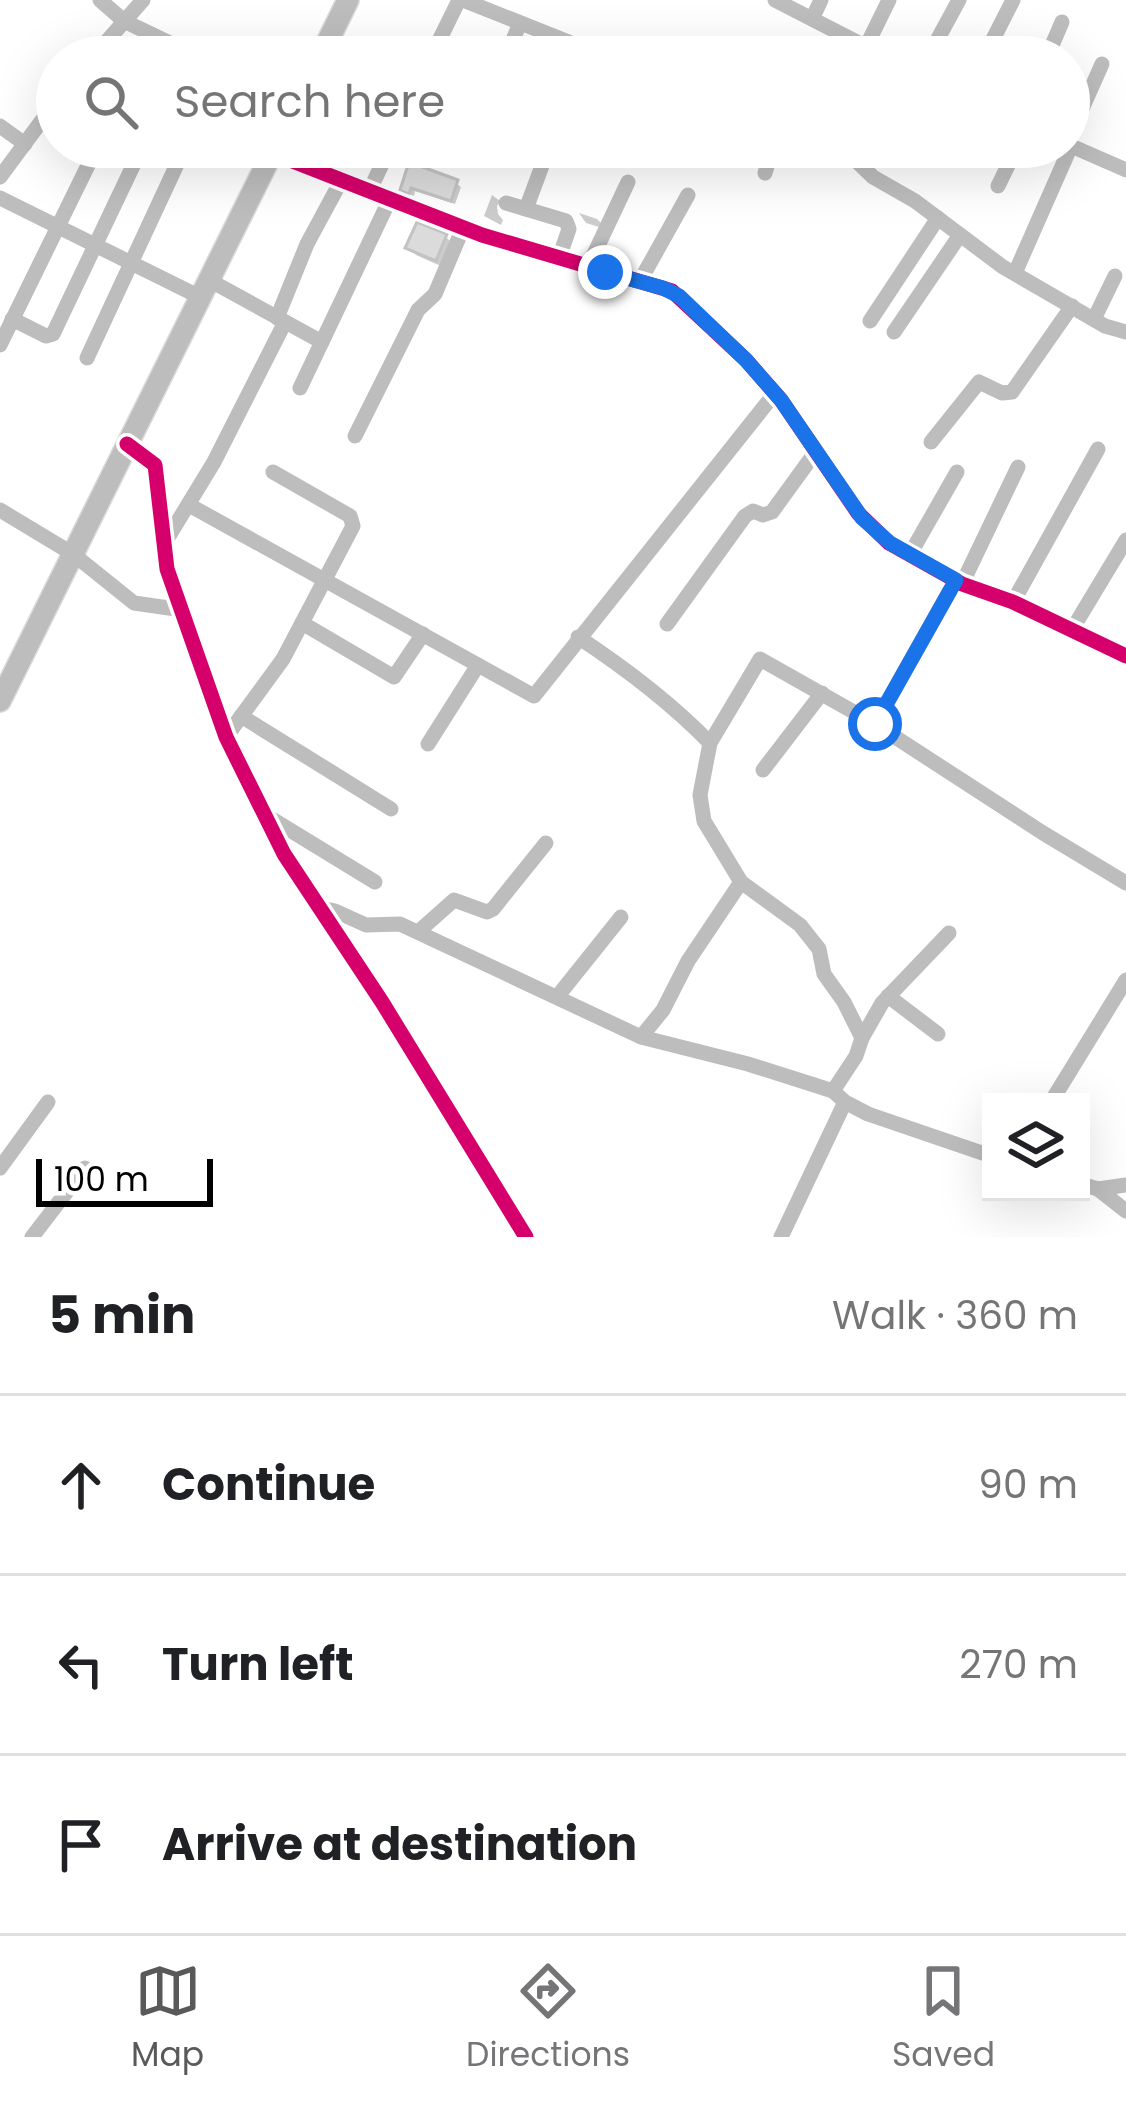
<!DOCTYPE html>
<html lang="en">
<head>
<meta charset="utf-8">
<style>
	body { margin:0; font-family:Poppins,sans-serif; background:#f6f6f6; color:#202124 }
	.controls { position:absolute; right:36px; bottom:36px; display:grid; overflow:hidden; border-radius:0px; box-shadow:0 12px 48px #0002 }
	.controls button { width:108px; height:108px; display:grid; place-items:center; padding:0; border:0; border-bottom:3px solid #e0e0e0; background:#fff; color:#202124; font:60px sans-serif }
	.scale { position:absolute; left:36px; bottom:30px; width:177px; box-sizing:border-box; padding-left:12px; border:6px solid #000; border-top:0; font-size:33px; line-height:42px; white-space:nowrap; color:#000; -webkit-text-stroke:9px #fff; paint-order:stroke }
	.stop { position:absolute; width:36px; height:36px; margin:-27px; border:9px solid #1a73e8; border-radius:50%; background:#fff }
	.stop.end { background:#1a73e8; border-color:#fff; box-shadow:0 3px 12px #0008 }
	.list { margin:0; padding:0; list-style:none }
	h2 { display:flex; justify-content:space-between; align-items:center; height:156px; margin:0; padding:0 48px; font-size:51px }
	h2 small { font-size:39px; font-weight:400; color:#757577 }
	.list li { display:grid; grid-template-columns:78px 1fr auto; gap:36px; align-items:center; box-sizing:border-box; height:180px; padding:0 48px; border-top:3px solid #e0e0e0 }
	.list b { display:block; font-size:45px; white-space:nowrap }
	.list em { font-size:39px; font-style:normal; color:#757577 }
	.icon { flex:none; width:66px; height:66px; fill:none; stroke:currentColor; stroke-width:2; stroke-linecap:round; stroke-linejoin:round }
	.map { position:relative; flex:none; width:1126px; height:1237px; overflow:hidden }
	.search { position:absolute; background:#fff; box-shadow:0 12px 48px #0002; left:36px; right:36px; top:36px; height:132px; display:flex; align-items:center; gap:30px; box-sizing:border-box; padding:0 42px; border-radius:66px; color:#757577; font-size:45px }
	.sheet { height:696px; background:#fff }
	nav { display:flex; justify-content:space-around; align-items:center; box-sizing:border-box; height:168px; border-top:3px solid #e0e0e0; background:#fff; font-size:33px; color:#757577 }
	nav a { display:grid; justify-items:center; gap:6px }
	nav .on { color:#595959 }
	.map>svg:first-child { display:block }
	.shadow { fill:#0003 }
	.building { fill:#dbdbdb; stroke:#c3c3c3; stroke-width:3 }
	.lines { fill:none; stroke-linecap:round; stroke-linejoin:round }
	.highway-casing { stroke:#dbdbdb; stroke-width:24 }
	.minor { stroke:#bdbdbd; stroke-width:15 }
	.highway { stroke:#bdbdbd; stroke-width:21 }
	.cycleway-casing { stroke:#fff; stroke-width:22 }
	.cycleway { stroke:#d6006c; stroke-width:15 }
	.route { stroke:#1a73e8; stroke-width:15 }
</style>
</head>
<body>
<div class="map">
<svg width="1126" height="1237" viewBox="0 0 1126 1237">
	<rect width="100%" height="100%" fill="#fff"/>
	<g class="shadow">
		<path d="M411 166 456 183 461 187 455 204 415 191 414 196 407 193 403 189Z"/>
		<path d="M492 195 500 201 497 206 498 214 503 220 501 225 484 216Z"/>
		<path d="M579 213 597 219 601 223 599 227 586 223Z"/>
		<path d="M446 237 453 244 443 267 416 255 409 248Z"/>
	</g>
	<g class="building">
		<path d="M409 162 458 180 451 201 411 188 409 194 400 190Z"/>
		<path d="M417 222 447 234 436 261 405 248Z"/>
	</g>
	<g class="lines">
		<g class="highway-casing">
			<g id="highway">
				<path d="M320 57 348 0"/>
				<path d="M0 701 275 147"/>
			</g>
		</g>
		<g class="minor">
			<path d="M100 0 124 21 199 57"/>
			<path d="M463 0 606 57"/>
			<path d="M775 0 886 57"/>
			<path d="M812 19 821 0"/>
			<path d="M93 57 143 0"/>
			<path d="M142 57 153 35"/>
			<path d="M431 57 459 0"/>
			<path d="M506 57 520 23"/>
			<path d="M861 57 889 0"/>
			<path d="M928 57 959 0"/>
			<path d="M984 57 1013 0"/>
			<path d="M1047 57 1062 22"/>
			<path d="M0 126 25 144"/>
			<path d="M1069 138 1102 64"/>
			<path d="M1069 145 1126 170"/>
			<path d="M842 147 873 177 915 201 1003 267 1105 326 1126 332"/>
			<path d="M272 153 482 235 672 291 746 360 781 400 858 513 889 543 962 584 1013 602 1126 656"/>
			<path d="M765 173 773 147"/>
			<path d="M0 177 57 100"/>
			<path d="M998 186 1017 147"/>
			<path d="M369 192 390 147"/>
			<path d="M0 198 200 297"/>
			<path d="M506 203 566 221 569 229 559 258"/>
			<path d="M526 209 549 147"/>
			<path d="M588 267 628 182"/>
			<path d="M1015 273 1071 146"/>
			<path d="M209 280 322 342"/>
			<path d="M640 281 688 195"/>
			<path d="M277 318 307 244 341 181"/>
			<path d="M12 319 46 336 53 334 142 147"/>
			<path d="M1094 319 1115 276"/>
			<path d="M870 321 938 218"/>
			<path d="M894 332 960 235"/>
			<path d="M0 345 97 147"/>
			<path d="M87 358 185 147"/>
			<path d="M300 388 389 201"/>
			<path d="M355 436 418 310 435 294 463 228"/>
			<path d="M931 442 979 382 1002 393 1012 392 1072 306"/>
			<path d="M127 444 155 465 167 569 226 737 284 854 382 1002 526 1237"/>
			<path d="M189 505 534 696 775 393"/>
			<path d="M0 510 73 554 134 603 183 610"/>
			<path d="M164 544 214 462 285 322"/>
			<path d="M909 556 957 472"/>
			<path d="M962 584 1018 467"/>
			<path d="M1013 602 1098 449"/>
			<path d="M302 623 394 677 423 634"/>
			<path d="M667 624 745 516 753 511 763 515 772 512 817 450"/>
			<path d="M1073 628 1126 540"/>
			<path d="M578 637C625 668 671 703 710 743"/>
			<path d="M241 716 391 809"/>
			<path d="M875 724 956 580"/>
			<path d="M226 737 283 659 353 526 350 516 273 472"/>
			<path d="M428 744 478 665"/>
			<path d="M763 770 822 693"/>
			<path d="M267 816 375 882"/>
			<path d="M741 882 704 821 700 795 710 743 760 659 875 724 1043 833 1126 883"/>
			<path d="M321 908 335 911 366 925 400 924 641 1037 748 1064 833 1091 845 1102 868 1114 991 1156"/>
			<path d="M418 932 454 900 487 912 493 909 546 843"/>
			<path d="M888 996 938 1034"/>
			<path d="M557 997 621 917"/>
			<path d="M641 1037 663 1010 688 961 741 882 800 925 819 949 824 974 844 1002 862 1038 856 1056 833 1091"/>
			<path d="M862 1038 882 1003 949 933"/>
			<path d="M1051 1102 1126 980"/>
			<path d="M0 1168 48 1102"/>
			<path d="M1081 1184 1098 1189 1126 1211"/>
			<path d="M1098 1189 1126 1185"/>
			<path d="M32 1237 85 1168"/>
			<path d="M781 1237 845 1102"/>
		</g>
		<use href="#highway" class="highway"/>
		<g class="cycleway-casing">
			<g id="cycleway">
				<path d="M272 153 482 235 672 291 746 360 781 400 858 513 889 543 962 584 1013 602 1126 656"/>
				<path d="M127 444 155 465 167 569 226 737 284 854 382 1002 526 1237"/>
			</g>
		</g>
		<use href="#cycleway" class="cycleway"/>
	</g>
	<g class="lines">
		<path class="route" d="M605 272 663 288 679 296 746 360 781 400 862 518 890 543 956 580 875 724"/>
	</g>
</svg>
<div class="controls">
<button><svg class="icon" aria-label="layers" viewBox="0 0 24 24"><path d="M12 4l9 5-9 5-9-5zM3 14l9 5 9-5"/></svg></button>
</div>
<div class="scale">100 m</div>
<div class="stop" style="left:875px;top:724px"></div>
<div class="stop end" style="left:605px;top:272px"></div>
<div class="search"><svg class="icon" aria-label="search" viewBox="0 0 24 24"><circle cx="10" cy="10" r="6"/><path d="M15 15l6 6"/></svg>Search here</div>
</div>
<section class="sheet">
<h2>5 min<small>Walk · 360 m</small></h2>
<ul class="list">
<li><svg class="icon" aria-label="ahead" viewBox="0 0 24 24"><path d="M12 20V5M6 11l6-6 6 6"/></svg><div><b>Continue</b></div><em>90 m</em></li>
<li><svg class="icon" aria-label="left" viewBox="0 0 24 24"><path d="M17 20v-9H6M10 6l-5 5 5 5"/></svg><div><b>Turn left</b></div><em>270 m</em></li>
<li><svg class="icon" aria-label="arrive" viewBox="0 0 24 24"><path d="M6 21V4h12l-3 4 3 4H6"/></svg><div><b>Arrive at destination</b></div></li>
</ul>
</section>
<nav>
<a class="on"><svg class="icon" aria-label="map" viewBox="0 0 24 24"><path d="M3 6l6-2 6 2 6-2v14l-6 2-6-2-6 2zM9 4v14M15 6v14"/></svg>Map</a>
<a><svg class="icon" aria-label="directions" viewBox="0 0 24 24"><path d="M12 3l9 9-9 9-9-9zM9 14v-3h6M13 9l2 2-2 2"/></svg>Directions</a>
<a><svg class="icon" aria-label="saved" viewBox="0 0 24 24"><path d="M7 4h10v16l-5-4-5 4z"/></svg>Saved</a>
</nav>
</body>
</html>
